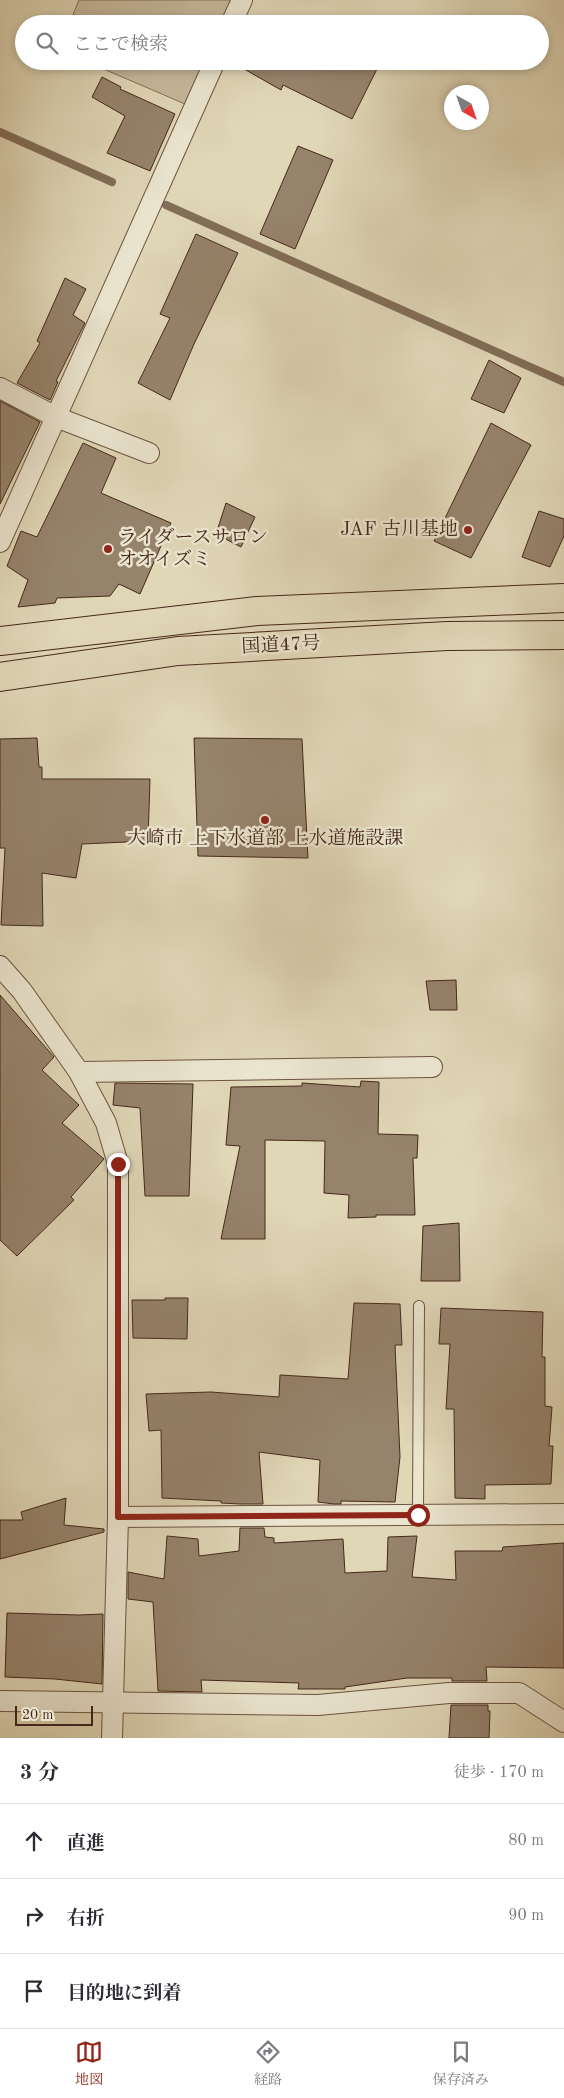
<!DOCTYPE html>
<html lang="ja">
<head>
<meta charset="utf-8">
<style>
	body { margin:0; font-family:"Old Standard TT","Noto Serif JP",serif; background:#f7f7f7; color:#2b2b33 }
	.compass { position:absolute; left:444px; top:85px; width:45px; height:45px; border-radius:50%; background:#fff; box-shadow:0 2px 8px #0003; rotate:140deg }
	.scale { position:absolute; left:15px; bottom:12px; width:78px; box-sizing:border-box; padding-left:5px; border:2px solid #45281a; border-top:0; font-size:14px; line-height:18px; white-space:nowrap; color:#45281a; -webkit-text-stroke:4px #ebe5d0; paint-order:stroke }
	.stop { position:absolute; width:15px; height:15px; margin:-11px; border:4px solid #8f2418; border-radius:50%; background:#fff }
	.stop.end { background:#8f2418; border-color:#fff; box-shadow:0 1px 5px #0008 }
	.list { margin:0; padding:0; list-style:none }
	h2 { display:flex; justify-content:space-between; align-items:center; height:65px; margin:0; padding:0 20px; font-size:21px }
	h2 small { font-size:16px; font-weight:400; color:#7c7c81 }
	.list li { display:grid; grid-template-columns:32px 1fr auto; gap:15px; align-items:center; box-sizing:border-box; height:75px; padding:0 20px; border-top:1px solid #e1e1e2 }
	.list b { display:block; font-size:19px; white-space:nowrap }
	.list em { font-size:16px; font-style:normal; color:#7c7c81 }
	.icon { flex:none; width:28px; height:28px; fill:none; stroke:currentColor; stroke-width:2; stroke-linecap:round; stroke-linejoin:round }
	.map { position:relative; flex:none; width:564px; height:1738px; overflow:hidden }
	.search { position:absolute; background:#fff; box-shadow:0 2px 8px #0003; left:15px; right:15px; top:15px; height:55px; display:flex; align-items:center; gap:12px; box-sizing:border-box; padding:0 18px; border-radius:28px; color:#7c7c81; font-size:19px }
	.sheet { height:290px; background:#fff }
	nav { display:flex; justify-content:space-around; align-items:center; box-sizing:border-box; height:70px; border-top:1px solid #e1e1e2; background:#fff; font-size:14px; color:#7c7c81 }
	nav a { display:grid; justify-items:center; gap:2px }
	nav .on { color:#8f2418 }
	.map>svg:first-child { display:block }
	.green { fill:#c6b99c; stroke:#86705b }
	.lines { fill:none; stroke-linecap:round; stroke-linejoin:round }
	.stream { stroke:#826e58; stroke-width:8 }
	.building { fill:#96836c; stroke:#45281a }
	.lane-casing { stroke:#6c5441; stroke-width:12 }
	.street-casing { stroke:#6c5441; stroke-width:22 }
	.highway-casing { stroke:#45281a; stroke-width:30 }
	.lane { stroke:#ebe5d0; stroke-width:10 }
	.street { stroke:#ebe5d0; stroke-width:20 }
	.highway { stroke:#e0d7b7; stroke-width:28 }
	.route { stroke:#8f2418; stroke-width:6 }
	.poi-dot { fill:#8f2418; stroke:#ebe5d0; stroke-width:2 }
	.labels { text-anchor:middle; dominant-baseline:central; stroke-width:5; stroke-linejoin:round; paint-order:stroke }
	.poi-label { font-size:19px; fill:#45281a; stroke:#ebe5d0; text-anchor:end }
	.street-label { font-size:19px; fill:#45281a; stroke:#ebe5d0 }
</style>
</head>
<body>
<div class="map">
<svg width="564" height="1738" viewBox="0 0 564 1738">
	<rect width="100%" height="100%" fill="#e0d7b7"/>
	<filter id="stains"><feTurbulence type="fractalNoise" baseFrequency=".004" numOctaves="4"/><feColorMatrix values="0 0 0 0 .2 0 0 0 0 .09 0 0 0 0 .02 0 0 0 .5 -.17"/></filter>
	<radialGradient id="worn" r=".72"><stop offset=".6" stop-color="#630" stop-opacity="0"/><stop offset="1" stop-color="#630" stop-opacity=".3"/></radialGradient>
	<g class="green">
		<path d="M79 0H231L220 24H69Z"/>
		<path d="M85 61H204L185 104Z"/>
	</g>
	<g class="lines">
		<g class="stream">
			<path d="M0 132 112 182"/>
			<path d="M166 205 564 382"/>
		</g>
	</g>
	<g class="building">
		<path d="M230 61H381L352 119 283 85 281 90Z"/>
		<path d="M102 77 121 87 120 89 175 114 150 171 107 153 125 116 92 97Z"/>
		<path d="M298 146 333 160 295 249 260 234Z"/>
		<path d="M196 234 238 253 194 344 170 400 138 383 170 318 160 314Z"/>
		<path d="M65 278 86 289 73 315 85 323 56 381 58 382 50 400 17 383 40 343 37 341Z"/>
		<path d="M489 360 521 378 504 413 471 399Z"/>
		<path d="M0 401 40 422 0 504Z"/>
		<path d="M491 423 531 445 471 558 434 541Z"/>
		<path d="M83 443 116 458 101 493 171 523 140 594 119 584 110 596 57 598 55 603 18 607 28 580 7 566 21 531 37 537Z"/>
		<path d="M226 503 255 517 241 547 216 534Z"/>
		<path d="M539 511 564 519V536L550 567 522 557Z"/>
		<path d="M37 738 39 767H42V779H150L148 841 82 844 76 878 42 873 43 926 1 925 5 848H0V739Z"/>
		<path d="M194 738 302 739 308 858 198 856Z"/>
		<path d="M456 980 457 1010H430L426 981Z"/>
		<path d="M0 995 54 1057 42 1070 79 1105 62 1123 104 1159 71 1197 74 1200 17 1256 0 1240Z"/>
		<path d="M361 1081 379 1082 378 1134 418 1135 417 1158H413L415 1215H376V1217L348 1218 349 1195 324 1193 325 1141 265 1140V1239H221L240 1146 226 1145 231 1087 302 1086V1083L360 1087Z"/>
		<path d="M115 1083 193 1084 189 1196H145L140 1108 113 1105Z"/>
		<path d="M459 1223 460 1281H421L423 1226Z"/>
		<path d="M165 1298H188L187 1339 133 1338 132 1300H165Z"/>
		<path d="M354 1303 400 1304 402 1345H395L400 1457 395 1502 341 1501V1504H334L318 1502 320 1460 259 1452 263 1504H240L221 1503V1501L162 1498 161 1430 149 1431 146 1394 211 1392 279 1397 280 1375 348 1379Z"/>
		<path d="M441 1308 543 1312 542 1357H545V1406L552 1407 549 1446H553L551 1484 485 1485V1499L455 1498 454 1409H446L450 1344H439Z"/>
		<path d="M66 1498 64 1525 104 1529V1532L0 1559V1520H23L21 1512Z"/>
		<path d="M240 1528H264L265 1537 274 1538V1543L343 1539 345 1573 387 1571 388 1537 417 1536 412 1577 456 1580 455 1551H502L503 1547 564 1543V1668L486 1667 487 1681H452V1678H407L345 1687V1689H298L299 1683 201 1680 202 1692 158 1691 153 1602 128 1599V1572L164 1579 167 1536 198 1539 199 1556 239 1551Z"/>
		<path d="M7 1613 79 1615 103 1614 102 1684 55 1679 5 1677Z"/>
		<path d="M451 1705H488V1711H490L489 1738H449Z"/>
	</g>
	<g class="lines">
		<g class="lane-casing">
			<path id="lane" d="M418 1515 419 1306"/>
		</g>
		<g class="street-casing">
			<g id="street">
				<path d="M231 24 242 0"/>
				<path d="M0 388 56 417 149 453"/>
				<path d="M0 542 215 61"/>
				<path d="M0 966 22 991 79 1072 106 1123 118 1164V1517L112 1738"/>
				<path d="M79 1072 432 1067"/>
				<path d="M118 1517 564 1514"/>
				<path d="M0 1701 318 1705 449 1693H519L564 1722"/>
			</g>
		</g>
		<g class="highway-casing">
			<g id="highway">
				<path d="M0 641 257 611 564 598"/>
				<path d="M0 677 178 651 447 636 564 635"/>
			</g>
		</g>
		<use href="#lane" class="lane"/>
		<use href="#street" class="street"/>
		<use href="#highway" class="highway"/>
	</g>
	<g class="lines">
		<path class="route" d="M118 1164V1517L418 1515"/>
	</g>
	<g class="poi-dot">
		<circle cx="468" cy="530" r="5"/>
		<circle cx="108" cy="549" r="5"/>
		<circle cx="265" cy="820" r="5"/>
	</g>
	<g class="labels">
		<g class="poi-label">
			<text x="458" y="530">JAF 古川基地</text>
			<text x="118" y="538" text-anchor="start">ライダースサロン<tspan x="118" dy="22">オオイズミ</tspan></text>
			<text x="265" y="839" text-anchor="middle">大崎市 上下水道部 上水道施設課</text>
		</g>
		<g class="street-label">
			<text transform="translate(281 646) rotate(-3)">国道47号</text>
		</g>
	</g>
	<rect width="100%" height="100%" filter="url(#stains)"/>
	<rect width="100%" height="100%" fill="url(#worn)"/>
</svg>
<svg class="compass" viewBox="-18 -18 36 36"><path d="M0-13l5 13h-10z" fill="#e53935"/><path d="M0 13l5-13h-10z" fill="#7c7c81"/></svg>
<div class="scale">20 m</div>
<div class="stop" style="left:418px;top:1515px"></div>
<div class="stop end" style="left:118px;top:1164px"></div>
<div class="search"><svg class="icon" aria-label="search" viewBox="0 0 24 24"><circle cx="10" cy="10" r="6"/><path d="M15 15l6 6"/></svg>ここで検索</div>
</div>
<section class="sheet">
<h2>3 分<small>徒歩 · 170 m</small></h2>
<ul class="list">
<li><svg class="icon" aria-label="ahead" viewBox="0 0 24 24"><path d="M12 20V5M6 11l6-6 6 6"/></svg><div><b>直進</b></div><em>80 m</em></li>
<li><svg class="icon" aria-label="right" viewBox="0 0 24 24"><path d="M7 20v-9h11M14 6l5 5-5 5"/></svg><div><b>右折</b></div><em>90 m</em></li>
<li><svg class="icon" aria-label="arrive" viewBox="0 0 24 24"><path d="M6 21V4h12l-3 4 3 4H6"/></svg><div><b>目的地に到着</b></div></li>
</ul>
</section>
<nav>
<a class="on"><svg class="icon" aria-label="map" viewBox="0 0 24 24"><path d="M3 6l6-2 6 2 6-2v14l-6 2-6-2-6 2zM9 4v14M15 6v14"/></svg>地図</a>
<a><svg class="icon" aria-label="directions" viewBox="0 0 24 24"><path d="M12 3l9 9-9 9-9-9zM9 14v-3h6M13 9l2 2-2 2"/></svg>経路</a>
<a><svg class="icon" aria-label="saved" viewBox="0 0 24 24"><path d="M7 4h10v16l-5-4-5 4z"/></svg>保存済み</a>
</nav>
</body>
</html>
